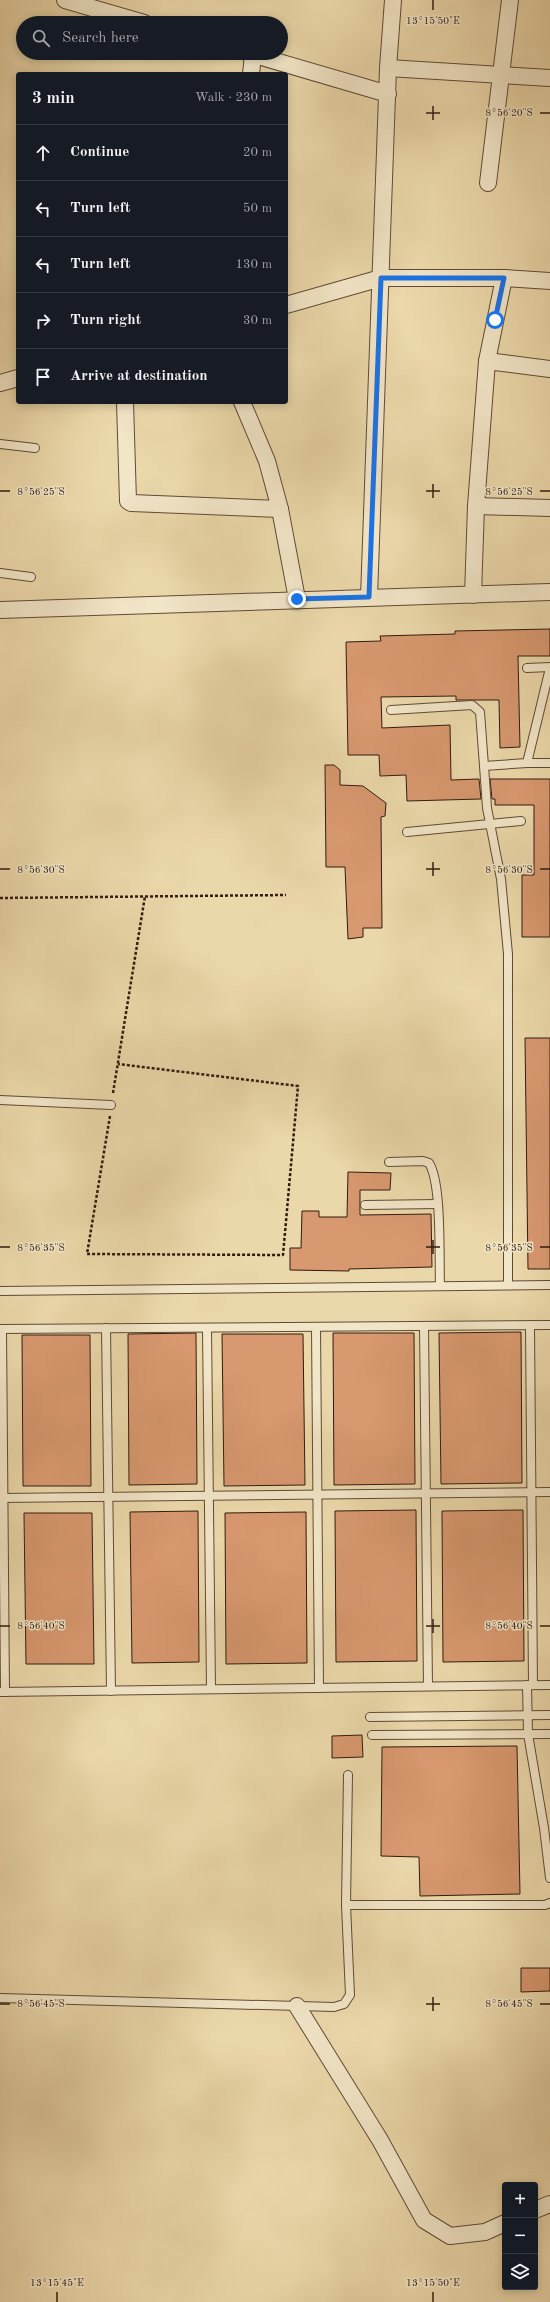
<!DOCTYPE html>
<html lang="en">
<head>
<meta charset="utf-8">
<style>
	body { margin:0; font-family:"Old Standard TT",serif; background:#242831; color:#f1f3f6 }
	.controls { position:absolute; right:12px; bottom:12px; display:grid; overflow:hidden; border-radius:4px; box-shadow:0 2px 10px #0003 }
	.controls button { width:36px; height:36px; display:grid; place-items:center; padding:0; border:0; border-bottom:1px solid #363941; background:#171b24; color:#f1f3f6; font:20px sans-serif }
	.stop { position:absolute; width:12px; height:12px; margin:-9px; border:3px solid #1a73e8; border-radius:50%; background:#fff }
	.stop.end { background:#1a73e8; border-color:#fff; box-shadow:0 1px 4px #0008 }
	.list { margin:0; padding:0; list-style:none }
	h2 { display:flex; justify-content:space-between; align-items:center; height:52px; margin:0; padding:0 16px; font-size:17px }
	h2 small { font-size:13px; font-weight:400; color:#9ea1a6 }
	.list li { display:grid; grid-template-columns:26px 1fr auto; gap:12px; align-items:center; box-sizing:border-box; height:56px; padding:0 16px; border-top:1px solid #363941 }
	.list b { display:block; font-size:15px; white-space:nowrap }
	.list em { font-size:13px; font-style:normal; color:#9ea1a6 }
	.icon { flex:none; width:22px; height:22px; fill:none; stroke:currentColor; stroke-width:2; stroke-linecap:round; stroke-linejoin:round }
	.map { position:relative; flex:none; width:550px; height:2302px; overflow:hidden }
	.search { position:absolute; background:#171b24; box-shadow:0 2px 10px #0003; left:16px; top:16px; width:272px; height:44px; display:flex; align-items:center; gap:10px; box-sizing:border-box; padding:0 14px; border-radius:22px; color:#9ea1a6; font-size:15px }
	.panel { position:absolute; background:#171b24; box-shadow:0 2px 10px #0003; left:16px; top:72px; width:272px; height:332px; border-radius:4px }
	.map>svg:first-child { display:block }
	.building { fill:#d89870; stroke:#311b10 }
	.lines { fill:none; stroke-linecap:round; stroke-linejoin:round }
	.service-casing { stroke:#604a36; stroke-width:10 }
	.minor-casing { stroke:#604a36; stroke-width:18 }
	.path { stroke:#311b10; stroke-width:2.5; stroke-dasharray:3 2; stroke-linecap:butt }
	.service { stroke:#f2e6c8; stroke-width:8 }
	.minor { stroke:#f2e6c8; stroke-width:16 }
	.route { stroke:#1a73e8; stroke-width:5 }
	.ticks { fill:none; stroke:#311b10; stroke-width:1.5 }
	.ticks-label { font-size:10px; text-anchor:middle; fill:#311b10; stroke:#f2e6c8; stroke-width:3; stroke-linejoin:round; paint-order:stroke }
</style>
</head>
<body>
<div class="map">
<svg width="550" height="2302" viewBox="0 0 550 2302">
	<rect width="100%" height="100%" fill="#ebd8aa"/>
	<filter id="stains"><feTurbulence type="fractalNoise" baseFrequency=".005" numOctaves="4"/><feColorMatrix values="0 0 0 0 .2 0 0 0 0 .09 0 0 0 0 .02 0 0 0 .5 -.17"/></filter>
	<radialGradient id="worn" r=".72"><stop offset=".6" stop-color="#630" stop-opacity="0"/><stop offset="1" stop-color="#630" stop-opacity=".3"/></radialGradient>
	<g class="building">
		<path d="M550 629V656H518L520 747 500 748 499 700H456V696L381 697 382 728 450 725 451 780 479 779 481 799 407 801 406 775 380 776 379 755H348L346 642 381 641 380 636 455 634V631Z"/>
		<path d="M325 765H334L340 770V785L363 786 386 803 385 816 381 817 382 928H363V937L348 939 345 867H326Z"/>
		<path d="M490 779H550V937H522V875H534V805H495V799H492Z"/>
		<path d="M525 1038H550V1269H528Z"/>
		<path d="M348 1172 391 1173 390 1190H360V1215L431 1214 432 1267 349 1269V1271L290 1270V1248H301L302 1211H319V1217H347Z"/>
		<path d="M521 1332 522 1483 441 1484 439 1333Z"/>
		<path d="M196 1333 197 1484 129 1485 128 1334Z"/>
		<path d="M333 1333H414L415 1484 334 1485Z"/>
		<path d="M222 1334H303L305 1485 224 1486Z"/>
		<path d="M22 1335H90L91 1486H23Z"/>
		<path d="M416 1510 417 1661 336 1662 335 1511Z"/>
		<path d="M523 1510 524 1661 443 1662 442 1511Z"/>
		<path d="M198 1511 199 1662 132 1663 130 1512Z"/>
		<path d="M306 1512 307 1663 226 1664 225 1513Z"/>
		<path d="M24 1513H92L94 1664H26Z"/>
		<path d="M362 1735 363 1757 332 1758V1736Z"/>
		<path d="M517 1746 520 1894 420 1896 419 1857 381 1856 382 1747Z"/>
		<path d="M521 1968H550V1991L521 1992Z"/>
	</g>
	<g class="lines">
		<g class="service-casing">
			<g id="service">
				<path d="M0 444 35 448"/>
				<path d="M0 573 31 577"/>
				<path d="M527 668 550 667"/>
				<path d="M391 710 472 705 480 712 484 766"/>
				<path d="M527 763H550"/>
				<path d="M407 832 521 821"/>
				<path d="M0 1100 111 1105"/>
				<path d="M389 1162 423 1161 429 1163C442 1183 439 1258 440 1286"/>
				<path d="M365 1205 437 1204"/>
				<path d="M508 1285V954L501 879 487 808 484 766 527 763 550 668"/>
				<path d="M0 1291 550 1285"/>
				<path d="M530 1325 533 1685"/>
				<path d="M424 1326 428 1686"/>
				<path d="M316 1327 319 1688"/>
				<path d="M106 1328 111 1691"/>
				<path d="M207 1328 211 1689"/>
				<path d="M0 1329 550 1325"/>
				<path d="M2 1329 5 1692"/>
				<path d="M0 1498 550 1492"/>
				<path d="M527 1685 528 1734 544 1828 550 1878"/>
				<path d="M0 1692 550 1685"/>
				<path d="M370 1717 550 1715"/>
				<path d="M372 1735 550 1734"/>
				<path d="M346 1905H545L550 1903"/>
				<path d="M0 1998 334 2007 344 2004 350 1995 346 1905 348 1775"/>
			</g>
		</g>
		<g class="minor-casing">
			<g id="minor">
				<path d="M65 0 144 23"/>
				<path d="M248 53 388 94"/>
				<path d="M388 68 550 78"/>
				<path d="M251 74 253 55"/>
				<path d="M488 183 510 0"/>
				<path d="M286 305 381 278H504L550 281"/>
				<path d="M487 361 550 369"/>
				<path d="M0 383 18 378"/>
				<path d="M125 402 128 501 131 503 280 509 267 461 242 402"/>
				<path d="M476 506 550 508"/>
				<path d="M280 509 297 599"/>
				<path d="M473 595 476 506 487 361 504 278"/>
				<path d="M369 597 388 68 393 0"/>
				<path d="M0 610 550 592"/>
				<path d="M297 2006 380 2140 424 2220 450 2236 485 2232 505 2223"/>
				<path d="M535 2210 550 2204"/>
			</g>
		</g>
		<g class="path">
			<path d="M0 898 286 895"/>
			<path d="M113 1093 145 896"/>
			<path d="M110 1116 87 1254 283 1255 298 1086 118 1064"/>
		</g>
		<use href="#service" class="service"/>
		<use href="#minor" class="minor"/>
	</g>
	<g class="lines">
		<path class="route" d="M297 599 369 597 381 278H504L495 320"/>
	</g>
	<path class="ticks" d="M433 0V10M433 106V120M426 113H440M540 113H550M433 484V498M0 491H10M426 491H440M540 491H550M433 862V876M0 869H10M426 869H440M540 869H550M433 1240V1254M0 1247H10M426 1247H440M540 1247H550M433 1619V1633M0 1626H10M426 1626H440M540 1626H550M433 1997V2011M0 2004H10M426 2004H440M540 2004H550M57 2292V2302M433 2292V2302"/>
	<g class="ticks-label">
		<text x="433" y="24">13°15'50"E</text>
		<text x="509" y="116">8°56'20"S</text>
		<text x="41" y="495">8°56'25"S</text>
		<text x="509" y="495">8°56'25"S</text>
		<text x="41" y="873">8°56'30"S</text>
		<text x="509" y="873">8°56'30"S</text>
		<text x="41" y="1251">8°56'35"S</text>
		<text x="509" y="1251">8°56'35"S</text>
		<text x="41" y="1629">8°56'40"S</text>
		<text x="509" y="1629">8°56'40"S</text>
		<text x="41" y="2007">8°56'45"S</text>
		<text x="509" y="2007">8°56'45"S</text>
		<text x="57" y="2286">13°15'45"E</text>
		<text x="433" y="2286">13°15'50"E</text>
	</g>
	<rect width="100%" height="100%" filter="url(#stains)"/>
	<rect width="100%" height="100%" fill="url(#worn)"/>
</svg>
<div class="controls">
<button>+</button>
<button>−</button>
<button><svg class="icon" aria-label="layers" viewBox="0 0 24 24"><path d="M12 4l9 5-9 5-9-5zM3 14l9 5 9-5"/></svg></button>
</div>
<div class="stop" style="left:495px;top:320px"></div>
<div class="stop end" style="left:297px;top:599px"></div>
<div class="search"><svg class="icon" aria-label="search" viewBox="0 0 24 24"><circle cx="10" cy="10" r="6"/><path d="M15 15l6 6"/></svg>Search here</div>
<section class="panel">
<h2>3 min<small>Walk · 230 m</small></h2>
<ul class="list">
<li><svg class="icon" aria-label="ahead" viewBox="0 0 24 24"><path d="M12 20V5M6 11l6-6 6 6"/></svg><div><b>Continue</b></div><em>20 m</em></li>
<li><svg class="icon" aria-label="left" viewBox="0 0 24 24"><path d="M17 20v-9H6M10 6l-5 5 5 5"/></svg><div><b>Turn left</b></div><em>50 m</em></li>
<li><svg class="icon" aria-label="left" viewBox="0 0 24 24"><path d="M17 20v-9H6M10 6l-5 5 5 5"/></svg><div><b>Turn left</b></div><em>130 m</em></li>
<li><svg class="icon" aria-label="right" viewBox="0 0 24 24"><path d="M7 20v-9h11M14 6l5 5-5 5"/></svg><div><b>Turn right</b></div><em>30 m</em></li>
<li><svg class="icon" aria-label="arrive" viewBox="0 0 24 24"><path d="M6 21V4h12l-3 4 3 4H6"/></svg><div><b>Arrive at destination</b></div></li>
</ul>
</section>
</div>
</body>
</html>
